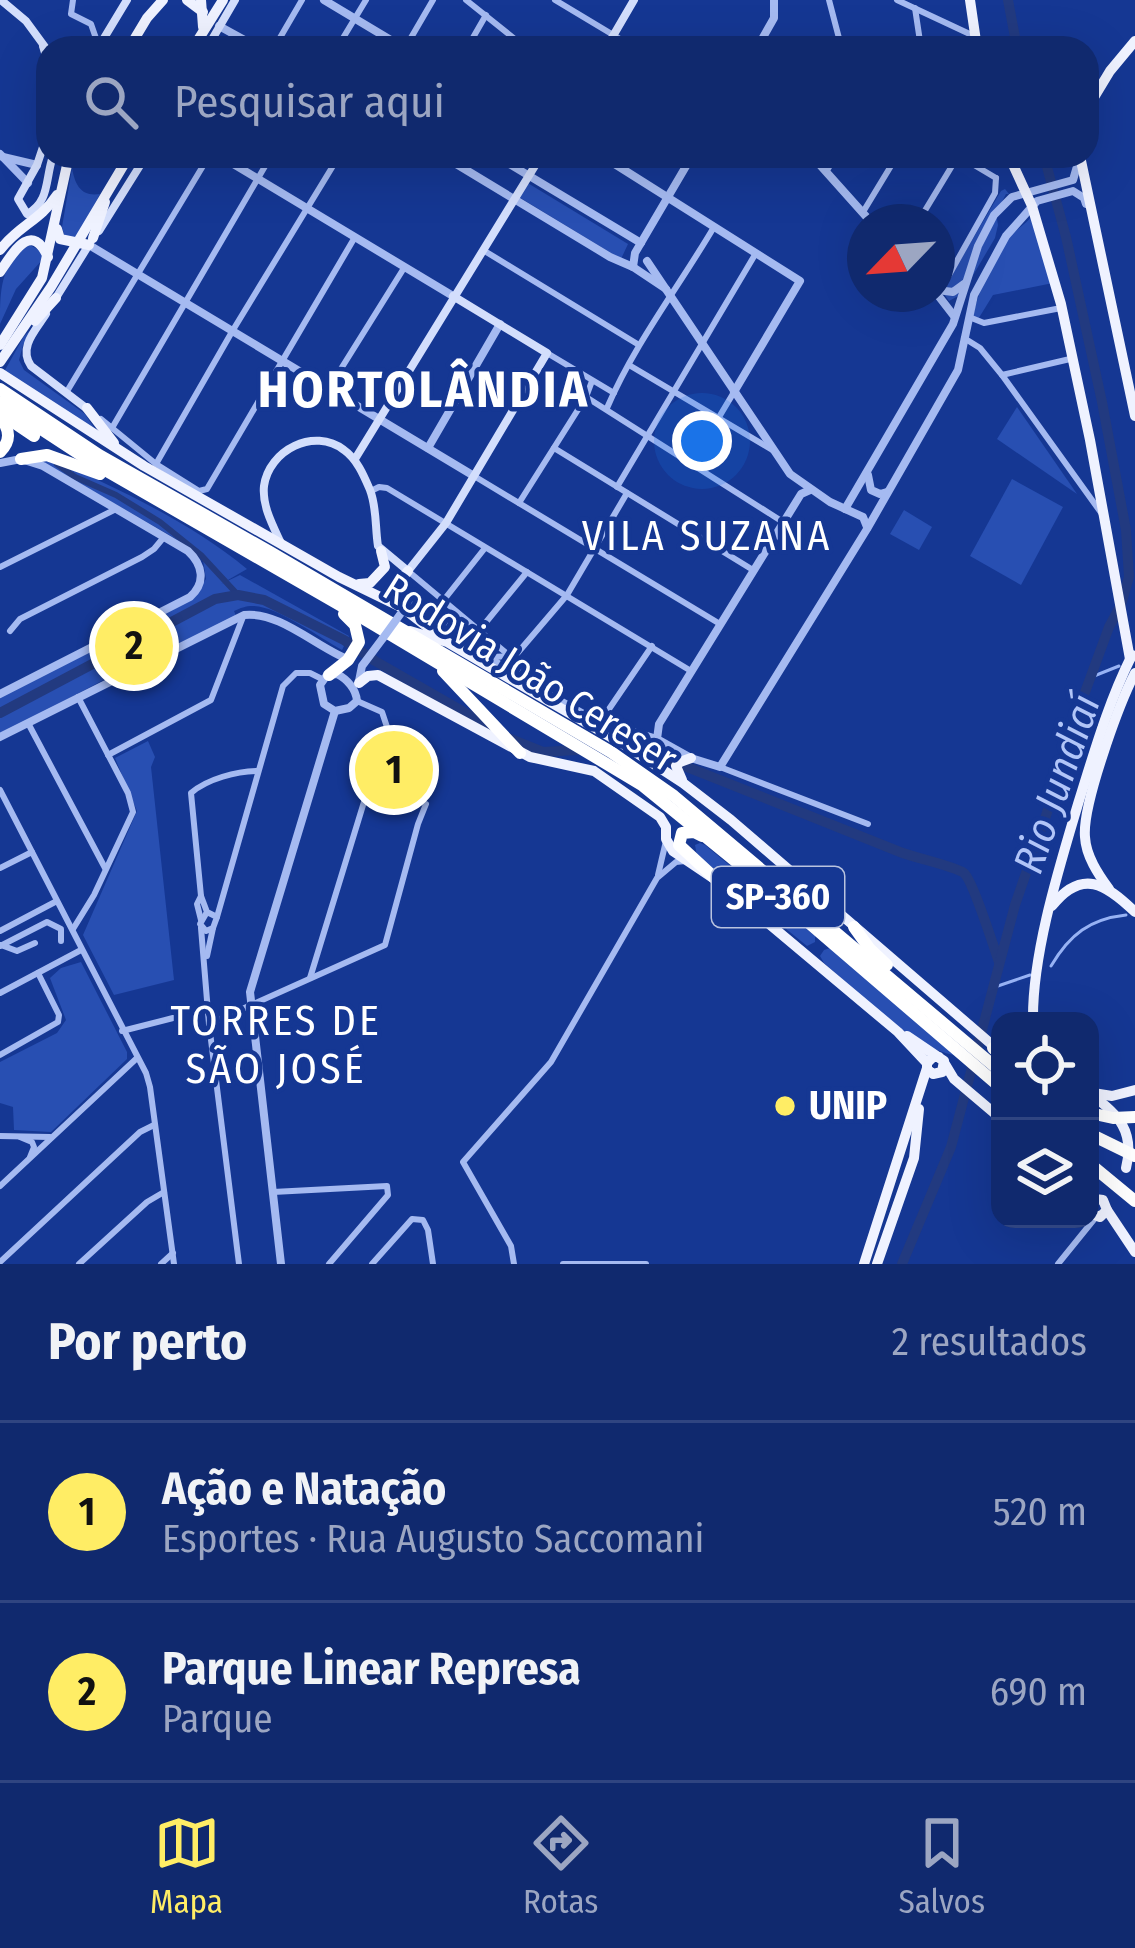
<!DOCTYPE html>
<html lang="pt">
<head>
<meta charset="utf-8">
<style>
	body { margin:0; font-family:"Fira Sans Condensed",sans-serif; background:#1e3576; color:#f1f3f6 }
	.controls { position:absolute; right:36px; bottom:36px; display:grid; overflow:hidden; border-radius:24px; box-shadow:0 12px 48px #0002 }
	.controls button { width:108px; height:108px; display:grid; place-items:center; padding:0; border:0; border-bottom:3px solid #304581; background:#10296e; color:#f1f3f6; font:60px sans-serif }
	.compass { position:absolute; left:847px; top:204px; width:108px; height:108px; border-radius:50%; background:#10296e; box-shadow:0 12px 48px #0002; rotate:245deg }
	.you { position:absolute; left:702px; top:441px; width:42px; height:42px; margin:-30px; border:9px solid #fff; border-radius:50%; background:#1a73e8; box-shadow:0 0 0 18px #1a73e833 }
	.badge { display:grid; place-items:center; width:78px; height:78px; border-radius:50%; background:#ffed65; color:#111; font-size:39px; font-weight:700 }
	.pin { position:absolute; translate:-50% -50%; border:6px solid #fff; box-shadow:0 3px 12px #0006 }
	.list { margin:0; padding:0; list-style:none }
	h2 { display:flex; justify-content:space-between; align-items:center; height:156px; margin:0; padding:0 48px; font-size:51px }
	h2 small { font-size:39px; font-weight:400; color:#9ca6c2 }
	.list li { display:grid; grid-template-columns:78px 1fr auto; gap:36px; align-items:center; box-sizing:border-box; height:180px; padding:0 48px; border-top:3px solid #304581 }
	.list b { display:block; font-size:45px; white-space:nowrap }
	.list p { margin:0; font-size:39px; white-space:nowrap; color:#9ca6c2 }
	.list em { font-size:39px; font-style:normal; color:#9ca6c2 }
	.icon { flex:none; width:66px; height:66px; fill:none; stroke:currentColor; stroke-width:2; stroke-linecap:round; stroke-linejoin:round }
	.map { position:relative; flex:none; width:1135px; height:1264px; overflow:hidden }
	.search { position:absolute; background:#10296e; box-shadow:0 12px 48px #0002; left:36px; right:36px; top:36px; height:132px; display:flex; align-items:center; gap:30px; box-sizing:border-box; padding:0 42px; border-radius:36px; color:#9ca6c2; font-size:45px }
	.sheet { height:516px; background:#10296e }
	nav { display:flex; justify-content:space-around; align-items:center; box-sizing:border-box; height:168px; border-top:3px solid #304581; background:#10296e; font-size:33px; color:#9ca6c2 }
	nav a { display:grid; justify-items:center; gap:6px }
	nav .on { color:#ffed65 }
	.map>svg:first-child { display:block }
	.green { fill:#284fb2 }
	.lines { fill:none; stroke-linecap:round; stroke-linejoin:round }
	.stream { stroke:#97b2f4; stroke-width:3 }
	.canal { stroke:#223a80; stroke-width:6 }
	.river { stroke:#223a80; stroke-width:10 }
	.minor { stroke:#a5baf1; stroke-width:6 }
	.tertiary { stroke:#a5baf1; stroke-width:8 }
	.secondary { stroke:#d3defc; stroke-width:8 }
	.primary { stroke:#eff2ff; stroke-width:10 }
	.motorway { stroke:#fff; stroke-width:12 }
	.tertiary-bridge { stroke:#a5baf1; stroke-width:8 }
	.motorway-bridge { stroke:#fff; stroke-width:12 }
	.poi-dot { fill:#ffed65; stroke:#153793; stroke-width:4.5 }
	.labels { text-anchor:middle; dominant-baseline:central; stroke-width:9; stroke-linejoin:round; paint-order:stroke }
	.shield { fill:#153793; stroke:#b9c3df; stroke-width:3 }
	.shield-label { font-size:36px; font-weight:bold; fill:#fff }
	.street-label { font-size:39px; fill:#fff; stroke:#153793 }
	.poi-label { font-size:39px; font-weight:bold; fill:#fff; stroke:#153793; text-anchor:start }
	.neighbourhood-label { font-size:42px; letter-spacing:3px; fill:#fff; stroke:#153793 }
	.water-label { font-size:42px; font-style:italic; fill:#b1c5f8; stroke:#153793 }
	.district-label { font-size:51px; font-weight:bold; letter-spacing:3px; fill:#fff; stroke:#153793 }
</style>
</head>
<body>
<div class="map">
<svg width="1135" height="1264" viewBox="0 0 1135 1264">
	<rect width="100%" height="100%" fill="#153793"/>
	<g class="green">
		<path d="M72 168C75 185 81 197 100 194L78 235 72 239 65 237 62 227Z"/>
		<path d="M526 182 628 244 621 259 519 197Z"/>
		<path d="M1005 189 1009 194H1006L996 213 998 225 995 238 962 294 949 301 942 291 1001 191Z"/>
		<path d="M1033 215 1053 283 993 295 977 321 973 318C976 296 995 252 1010 236 1018 228 1026 224 1033 215Z"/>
		<path d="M30 245 42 252 43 259 16 289 0 324C0 291 0 262 30 245Z"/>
		<path d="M39 322 23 345 19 360 24 370 85 414 102 440 4 372 24 336Z"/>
		<path d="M1017 407 1077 494 997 439Z"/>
		<path d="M50 458C118 489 189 521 247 569L221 584 240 575 349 636 342 650C320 638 277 606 253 606 245 606 241 608 234 611L236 616 109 677 0 735V696L197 592 206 579 203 560 185 544 37 459Z"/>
		<path d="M1012 479 1063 507 1021 585 970 556Z"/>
		<path d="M904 510 932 527 919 550 890 534Z"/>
		<path d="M148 741 155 757 151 767 174 980 114 995 83 935 137 811 115 758Z"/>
		<path d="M700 843 705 845 815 936V942L807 946 697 856 695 845Z"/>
		<path d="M830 948 959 1055C921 1056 853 988 824 963L820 956 824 950Z"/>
		<path d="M81 962 127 1052V1059L51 1132 14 1130 13 1107 0 1103V1062L57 1033 66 1020 50 978 61 968Z"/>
	</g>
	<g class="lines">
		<g class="stream">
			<path d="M1089 678 1119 666"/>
			<path d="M1051 966C1070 934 1090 919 1126 915"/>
			<path d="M992 988 1030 975"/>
		</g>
		<path class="canal" d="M57 464 75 477 116 495 160 522 201 555 238 595"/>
		<g class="river">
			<path d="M1008 0 1017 48"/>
			<path d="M0 713 215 599 238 595 264 600 344 640 375 661 492 728"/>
			<path d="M508 738 543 752 577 750"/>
			<path d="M672 761 900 852C915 858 954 866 964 873 973 881 993 945 999 962"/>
			<path d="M902 1264 951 1147 1015 905 1051 801 1070 733 1109 627 1121 605 1129 577 1126 530 1102 402 1066 237 1044 156"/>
		</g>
		<g class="minor">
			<path d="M73 0 71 14 91 24 99 47"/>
			<path d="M466 0 526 48"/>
			<path d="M555 0 635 48"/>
			<path d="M829 0 840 42"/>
			<path d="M897 0 974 36"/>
			<path d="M915 8 921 48"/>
			<path d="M764 37 780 48"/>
			<path d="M274 48 302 0"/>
			<path d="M337 48 366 0"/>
			<path d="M405 48 433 0"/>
			<path d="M467 48 486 15"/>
			<path d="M959 156 996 178"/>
			<path d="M826 172 836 156"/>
			<path d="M863 212 897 156"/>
			<path d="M918 222 958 156"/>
			<path d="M483 250 639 345"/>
			<path d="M940 291 995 193 996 178"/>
			<path d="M969 317 984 323 1061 308"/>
			<path d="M964 338 980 348 1002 375 1102 514"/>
			<path d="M547 353 614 393"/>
			<path d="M629 365 774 451"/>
			<path d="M1002 375 1070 359"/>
			<path d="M329 388 404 268"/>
			<path d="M66 393 209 156"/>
			<path d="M586 397 783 522"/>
			<path d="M607 408C635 343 678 288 714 227"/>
			<path d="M101 419 156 464 199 491 207 489 355 237"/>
			<path d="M112 428 271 156"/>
			<path d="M554 448 753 570"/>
			<path d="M156 464 233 330 339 156"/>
			<path d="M691 464 734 392"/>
			<path d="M474 476 720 624"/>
			<path d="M617 487 756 253"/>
			<path d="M371 491 379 487 387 488 691 671"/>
			<path d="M519 503 586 397 592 381"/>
			<path d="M0 567 114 510"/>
			<path d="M408 571 511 657"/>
			<path d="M443 601 485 548"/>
			<path d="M10 631 20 619 142 557 154 549 164 537"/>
			<path d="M478 632 527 572"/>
			<path d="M515 656V663L524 680"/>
			<path d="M490 657 515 656 567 595 627 493"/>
			<path d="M589 716 607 712 652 646"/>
			<path d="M28 723 105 868"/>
			<path d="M108 755 211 700 243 617"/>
			<path d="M720 767 868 824"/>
			<path d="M0 790 146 1073 150 1087 174 1264"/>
			<path d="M0 868 32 852"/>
			<path d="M658 875 666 841"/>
			<path d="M201 896 207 912 217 917 213 928 206 931 200 924 207 912"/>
			<path d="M217 917 283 686 296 673H310L322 679"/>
			<path d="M201 920 197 904 201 896 191 793C207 779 237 771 258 771"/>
			<path d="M201 928 209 1024 239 1264"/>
			<path d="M73 929 94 895 133 812 128 793 78 697"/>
			<path d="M0 931 55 902"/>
			<path d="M1 945 17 951 35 943"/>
			<path d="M0 946 47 922 61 929V941"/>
			<path d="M207 956 213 928"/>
			<path d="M310 978 387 727 382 712 357 701"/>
			<path d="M0 993 81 950"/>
			<path d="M209 1024 385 945 418 824 426 804"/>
			<path d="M122 1031 173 1018"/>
			<path d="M0 1055 58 1022 59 1015 38 973"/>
			<path d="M0 1136 50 1137"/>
			<path d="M20 1137 32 1142 34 1147 30 1157"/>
			<path d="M0 1186 137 1058"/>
			<path d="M273 1192 387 1186 388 1195 329 1264"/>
			<path d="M0 1262 140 1132 154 1125"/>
			<path d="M79 1264 147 1202 164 1192"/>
			<path d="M161 1264 173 1253"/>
			<path d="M372 1264 412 1219 423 1220 428 1230 433 1264"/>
			<path d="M514 1264 511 1246 463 1162 551 1062 657 878 676 862 685 861"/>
			<path d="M563 1264H646"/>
			<path d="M1058 1264 1096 1217"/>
		</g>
		<g class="tertiary">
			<path d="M324 0 404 48"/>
			<path d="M219 26 259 48"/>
			<path d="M757 48 774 18V0"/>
			<path d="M0 154 28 183"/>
			<path d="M220 156 453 296"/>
			<path d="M443 156 610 257 633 267 666 289"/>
			<path d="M496 156 641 243"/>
			<path d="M602 156 800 281 734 392"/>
			<path d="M812 156 871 222"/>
			<path d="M3 157 37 165"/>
			<path d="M89 245 474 476"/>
			<path d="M647 261 790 474 830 502 863 517 867 527"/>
			<path d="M633 267 635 253 692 156"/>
			<path d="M937 290 953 292 964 284"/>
			<path d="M937 294 954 316"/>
			<path d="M428 448 500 324"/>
			<path d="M0 463 21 459 43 466 188 551C203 565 206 583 190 597L0 694"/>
			<path d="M868 475 871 490 880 494 887 492"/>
			<path d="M810 490 801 494 659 724 657 739 691 758 720 767 867 529 958 370 974 295 1006 236 1037 201 1073 191 1084 198 1086 204"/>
			<path d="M845 509 953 324 978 246 994 215 1012 197 1073 180 1078 163"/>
			<path d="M465 641 514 675 594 720 657 739"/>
			<path d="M337 674C347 679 356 689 357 701L349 708 335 711 324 704 320 685 327 675Z"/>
			<path d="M359 681 362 666 383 638"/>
			<path d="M0 737 244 615C279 611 315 646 347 659"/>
			<path d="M281 1264 250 992 335 711"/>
		</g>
		<g class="secondary">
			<path d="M1 0 26 21 48 51"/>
			<path d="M43 46 48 63"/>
			<path d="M98 48 127 0"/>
			<path d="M207 48 235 0"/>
			<path d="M606 48 634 0"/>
			<path d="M48 132 37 165 18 199 27 214C50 202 45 179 53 156"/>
			<path d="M99 231 146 156"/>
			<path d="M54 301 90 243"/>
			<path d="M46 314C36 330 18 347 31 366L86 408"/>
			<path d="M355 459 541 156"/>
			<path d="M280 541C272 524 262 505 264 486 269 450 314 427 344 450 357 459 364 476 370 490 377 508 375 528 378 546L408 571 446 523 547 353 453 296"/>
		</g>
		<g class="primary">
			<path d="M187 0 203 12"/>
			<path d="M201 0 203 27"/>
			<path d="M970 0 977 48"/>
			<path d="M129 48 147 18 163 0"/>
			<path d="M193 48 223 0"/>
			<path d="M1087 109 1110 71 1135 41"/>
			<path d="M1009 156 1032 206 1061 304 1090 440 1130 659"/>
			<path d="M1080 156 1135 416"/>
			<path d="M57 229 60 239 89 245"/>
			<path d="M93 238 105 202"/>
			<path d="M0 250C19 225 40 221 57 195"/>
			<path d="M0 272C13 253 31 220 48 257"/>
			<path d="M35 321 56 298"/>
			<path d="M0 345 42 278 69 156"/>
			<path d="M0 362 51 287 129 156"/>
			<path d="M0 373 144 466 339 577 403 608 439 636"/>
			<path d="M87 408 114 443"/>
			<path d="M359 584 370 583 385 567 381 551"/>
			<path d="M400 606C386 593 399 582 408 571"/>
			<path d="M410 631 447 642 626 746 683 783 731 820 997 1049"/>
			<path d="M359 683 368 676 378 675 530 757 594 771 660 817 666 827V839L673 851 719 882 898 1032 927 1063"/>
			<path d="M682 780 676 766 680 762 691 758"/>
			<path d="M1109 889C1098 874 1086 856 1085 837 1082 805 1119 704 1135 673"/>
			<path d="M1052 906C1082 868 1106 884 1135 912"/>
			<path d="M1033 1021C1032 954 1059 868 1078 804 1094 753 1108 703 1132 655"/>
			<path d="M907 1036 944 1061 942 1072 933 1074 927 1069V1063L933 1057H939"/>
			<path d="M945 1064 954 1079 1000 1118"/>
			<path d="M1093 1093 1112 1096 1135 1090"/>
			<path d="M1090 1094C1119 1114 1135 1132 1126 1168"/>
			<path d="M1090 1204 1095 1199 1103 1200 1107 1210 1100 1217 1090 1213"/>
			<path d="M1107 1210 1135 1252"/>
			<path d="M864 1264 927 1068"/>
			<path d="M877 1264 914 1158 919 1109"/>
		</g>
		<g class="motorway">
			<path d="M0 389 99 455 270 552 611 752 674 796 1000 1071"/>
			<path d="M0 402 93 463 366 620 642 785 760 881 1000 1087"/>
			<path d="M0 413 34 436"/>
			<path d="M0 452C11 441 10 430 1 418"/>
			<path d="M21 459 47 455 100 474"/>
			<path d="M443 671 520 753"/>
			<path d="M329 675 348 660 359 642 355 625 344 614"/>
			<path d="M702 836 694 832 682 833 679 845 719 882"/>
			<path d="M854 927 869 948 887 965"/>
			<path d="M993 1048 1000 1055"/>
			<path d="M1090 1164 1135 1201"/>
		</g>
		<path class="tertiary-bridge" d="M383 638 407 605C430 603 448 626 465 641"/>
		<g class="motorway-bridge">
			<path d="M1090 1113 1113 1118 1135 1117"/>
			<path d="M1090 1134 1135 1156"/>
		</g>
	</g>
	<circle class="poi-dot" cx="785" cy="1106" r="12"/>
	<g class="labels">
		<rect class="shield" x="712" y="867" width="132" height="60" rx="9"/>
		<g class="shield-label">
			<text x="778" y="897">SP-360</text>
		</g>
		<g class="street-label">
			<text transform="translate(530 673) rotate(32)">Rodovia João Cereser</text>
		</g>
		<g class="poi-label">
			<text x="809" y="1106">UNIP</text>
		</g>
		<g class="neighbourhood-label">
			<text x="707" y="536">VILA SUZANA</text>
			<text x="276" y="1021">TORRES DE<tspan x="276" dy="48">SÃO JOSÉ</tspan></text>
		</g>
		<g class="water-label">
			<text transform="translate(1057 784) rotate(-71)">Rio Jundiaí</text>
		</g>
		<g class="district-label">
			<text x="424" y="390">HORTOLÂNDIA</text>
		</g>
	</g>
</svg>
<div class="controls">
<button><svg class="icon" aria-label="locate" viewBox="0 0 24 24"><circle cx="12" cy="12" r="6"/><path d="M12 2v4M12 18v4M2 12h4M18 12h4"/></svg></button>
<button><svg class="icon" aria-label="layers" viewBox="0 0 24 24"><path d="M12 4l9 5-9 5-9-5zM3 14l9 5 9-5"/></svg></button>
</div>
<svg class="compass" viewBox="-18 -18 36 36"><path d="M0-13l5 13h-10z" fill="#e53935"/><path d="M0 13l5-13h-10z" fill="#9ca6c2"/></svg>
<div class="you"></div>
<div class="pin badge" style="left:394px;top:770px">1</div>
<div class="pin badge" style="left:134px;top:646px">2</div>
<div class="search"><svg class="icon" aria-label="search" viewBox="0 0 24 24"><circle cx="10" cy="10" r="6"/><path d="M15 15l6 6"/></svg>Pesquisar aqui</div>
</div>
<section class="sheet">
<h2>Por perto<small>2 resultados</small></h2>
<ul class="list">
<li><span class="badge">1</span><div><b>Ação e Natação</b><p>Esportes · Rua Augusto Saccomani</p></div><em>520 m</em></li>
<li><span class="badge">2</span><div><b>Parque Linear Represa</b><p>Parque</p></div><em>690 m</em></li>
</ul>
</section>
<nav>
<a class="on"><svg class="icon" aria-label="map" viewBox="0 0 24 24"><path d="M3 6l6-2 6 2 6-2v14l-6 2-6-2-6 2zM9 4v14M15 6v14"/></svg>Mapa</a>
<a><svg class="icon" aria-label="directions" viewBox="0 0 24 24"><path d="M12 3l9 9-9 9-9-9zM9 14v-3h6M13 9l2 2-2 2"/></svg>Rotas</a>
<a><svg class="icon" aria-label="saved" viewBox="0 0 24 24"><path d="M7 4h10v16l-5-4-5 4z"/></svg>Salvos</a>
</nav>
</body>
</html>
